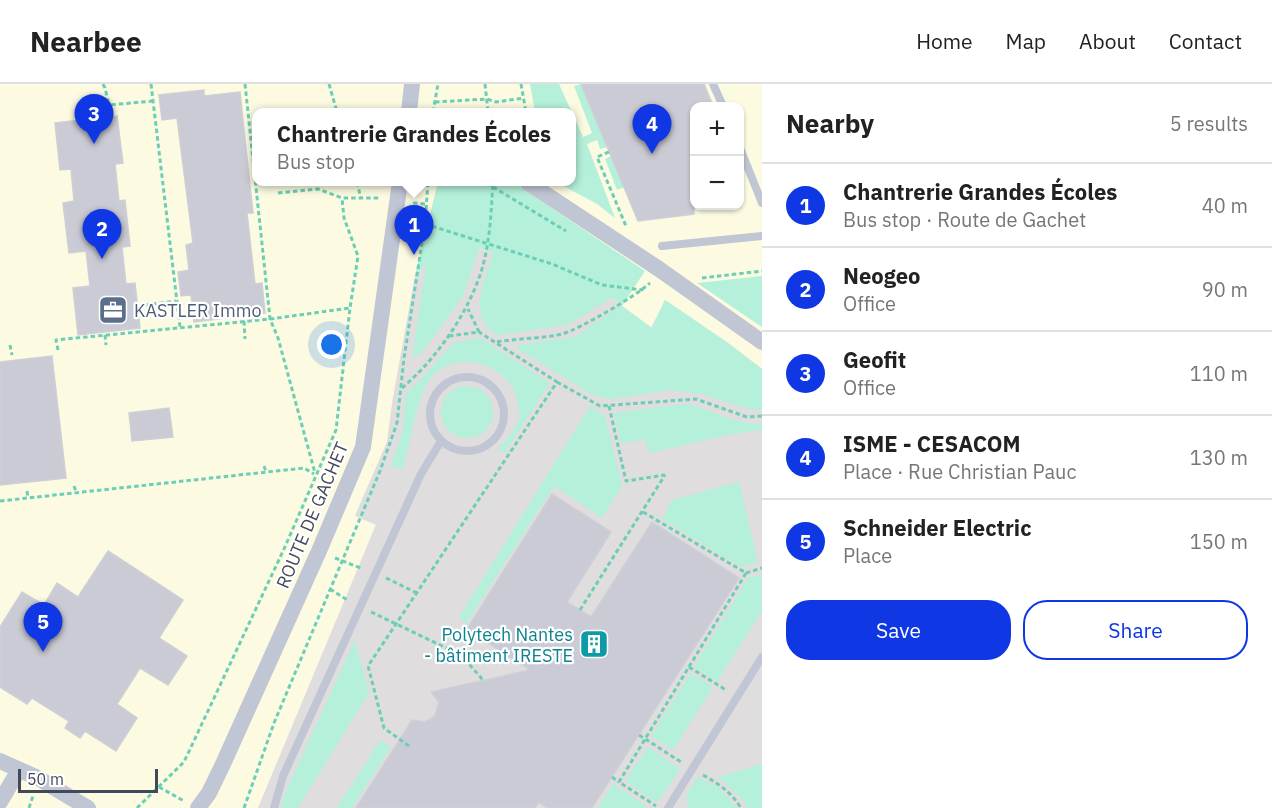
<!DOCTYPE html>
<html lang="en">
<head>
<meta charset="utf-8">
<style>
	body { margin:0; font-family:"IBM Plex Sans",sans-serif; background:#f2f2f2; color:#222 }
	.controls { position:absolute; right:18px; top:18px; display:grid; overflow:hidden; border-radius:12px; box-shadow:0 2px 4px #0004 }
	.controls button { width:54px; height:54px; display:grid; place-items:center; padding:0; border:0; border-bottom:2px solid #e0e0e0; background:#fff; color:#222; font:30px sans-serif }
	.scale { position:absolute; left:18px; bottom:15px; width:140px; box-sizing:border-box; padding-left:6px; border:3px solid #434959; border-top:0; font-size:16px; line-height:21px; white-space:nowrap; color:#434959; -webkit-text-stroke:4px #fff; paint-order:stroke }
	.you { position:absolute; left:332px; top:261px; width:21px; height:21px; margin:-15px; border:4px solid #fff; border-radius:50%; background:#1a73e8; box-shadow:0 0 0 9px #1a73e833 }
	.badge { display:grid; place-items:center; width:39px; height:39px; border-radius:50%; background:#0f37e4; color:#fff; font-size:20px; font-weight:700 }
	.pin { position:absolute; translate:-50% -50px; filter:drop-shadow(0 2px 3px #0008) }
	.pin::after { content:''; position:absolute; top:32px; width:21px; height:18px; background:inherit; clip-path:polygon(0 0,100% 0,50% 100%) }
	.popup { position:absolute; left:252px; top:24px; width:324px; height:78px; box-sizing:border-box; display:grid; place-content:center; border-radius:12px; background:#fff; filter:drop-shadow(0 2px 4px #0005); font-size:20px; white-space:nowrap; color:#767676 }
	.popup b { font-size:22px; color:#222 }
	.popup::after { content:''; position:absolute; left:50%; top:100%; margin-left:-12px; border:12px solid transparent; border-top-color:#fff }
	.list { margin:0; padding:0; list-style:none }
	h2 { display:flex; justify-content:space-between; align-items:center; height:78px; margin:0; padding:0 24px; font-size:26px }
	h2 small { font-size:20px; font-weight:400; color:#767676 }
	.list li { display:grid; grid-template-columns:39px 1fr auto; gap:18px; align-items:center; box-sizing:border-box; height:84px; padding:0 24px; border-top:2px solid #e0e0e0 }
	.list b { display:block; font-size:22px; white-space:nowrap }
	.list p { margin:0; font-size:20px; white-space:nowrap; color:#767676 }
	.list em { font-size:20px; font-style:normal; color:#767676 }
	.actions { display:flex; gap:12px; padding:18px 24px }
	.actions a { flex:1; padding:14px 0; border:2px solid #0f37e4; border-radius:24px; text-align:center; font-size:21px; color:#0f37e4 }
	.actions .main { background:#0f37e4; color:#fff }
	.map { position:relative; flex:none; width:762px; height:724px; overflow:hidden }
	header { display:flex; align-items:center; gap:36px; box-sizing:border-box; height:84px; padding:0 30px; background:#fff; border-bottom:2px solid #e0e0e0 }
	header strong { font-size:28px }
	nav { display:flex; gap:33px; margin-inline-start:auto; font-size:21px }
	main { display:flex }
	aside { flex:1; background:#fff }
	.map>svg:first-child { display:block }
	.commercial { fill:#fcfbe1; fill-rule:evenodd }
	.education { fill:#dfdddd }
	.green { fill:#b5f0da }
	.building { fill:#cacbd4; stroke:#cecfd7; stroke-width:1.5 }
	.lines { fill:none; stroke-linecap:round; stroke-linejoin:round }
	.path { stroke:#6bcfb7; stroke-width:3; stroke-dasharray:4.5 3; stroke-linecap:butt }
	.lane { stroke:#c0c6d4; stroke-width:8 }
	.street { stroke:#c0c6d4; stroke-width:16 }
	.labels { text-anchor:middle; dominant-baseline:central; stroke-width:4.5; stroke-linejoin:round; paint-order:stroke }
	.service-label { font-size:18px; fill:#4e5e75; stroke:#fff; text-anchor:start }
	.street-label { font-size:18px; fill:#434959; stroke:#fff }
	.culture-label { font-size:18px; fill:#0d838f; stroke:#fff; text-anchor:end }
</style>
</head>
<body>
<header>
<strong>Nearbee</strong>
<nav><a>Home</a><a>Map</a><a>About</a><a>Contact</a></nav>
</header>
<main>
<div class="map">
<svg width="762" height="724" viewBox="0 0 762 724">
	<rect width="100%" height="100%" fill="#eeebeb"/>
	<path class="commercial" d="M0 0H762V285L728 259 666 217 652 244 597 203 393 313 387 358 355 431 376 440 258 724H0ZM694 22H740V122H694ZM256 28H572V98H256Z"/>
	<path class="education" d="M478 164 597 203 651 244 665 216 728 259 762 285V724H258L376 441 355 432 387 358 393 313 415 191 431 174Z"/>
	<g class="green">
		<path d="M530 0H559L583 53 592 49 574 2 581 0 607 63 600 65 597 56 587 60 615 134 597 120 556 98H572V28H535Z"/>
		<path d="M611 72 624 103 617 106 605 75Z"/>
		<path d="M438 98H513L645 187 622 222 652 244 665 216 728 259 762 285V326L748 325 701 310 671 306 609 315 591 310 516 264 517 261 575 253 621 221 612 214 567 241 497 251C466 231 484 199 493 169L479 164 463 212 422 269 412 274 426 180 415 191Z"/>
		<path d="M762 192V243L697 199Z"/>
		<path d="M480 254 550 299 504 369 498 365C505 356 516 346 519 335 520 331 518 325 518 321 513 278 451 262 428 298 415 319 411 361 402 386L391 381 402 349 406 309 422 294 453 259Z"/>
		<circle cx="467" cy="328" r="26"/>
		<path d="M684 320C711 324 735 341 762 340V346L732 350 649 369 645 356 621 359 614 329Z"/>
		<path d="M590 322 605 332 622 402 602 434 554 402 466 540 459 533Z"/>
		<path d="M739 398 758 478 741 483 662 435 672 416Z"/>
		<path d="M761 491 762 527 717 598 694 583 748 494Z"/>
		<path d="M355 556 369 609 298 724H281L287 705Z"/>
		<path d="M691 589 713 603 673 666 651 652Z"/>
		<path d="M380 656 391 663 352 724H337Z"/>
		<path d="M648 663 680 685 657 719 625 697Z"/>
		<path d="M762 680V724H748L743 716 718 693Z"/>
		<path d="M697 693 718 703 737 724H688L686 712Z"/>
		<path d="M613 700 649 724H598Z"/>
	</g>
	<g class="building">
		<path d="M581 0H704L713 22H694V130L638 137Z"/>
		<path d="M204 6V12L240 8 253 129H247L255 200 262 199 265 229 194 238 191 211 181 212 178 188 189 186 186 161 193 159 177 34 162 36 159 11Z"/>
		<path d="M117 32 123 79 115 80 119 117 125 116 130 162 122 163 126 200 135 199 140 244 78 251 73 204 90 202 86 167 69 169 63 119 74 117 71 85 60 86 55 39Z"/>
		<path d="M52 272 66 394 0 401V278Z"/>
		<path d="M169 324 173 353 132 357 129 329Z"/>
		<path d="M552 410 611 448 567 518 591 533 652 438 739 494 592 724H547L539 718 535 724H356L412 636 425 638 435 632 439 618 431 608 530 586 467 545Z"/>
		<path d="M108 467 183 516 159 554 187 572 168 601 140 584 117 620 137 634 116 667 85 647 80 654 65 644 69 637 32 614 27 620 0 603V543L22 508 44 521 57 499 78 513Z"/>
	</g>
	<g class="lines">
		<g class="path">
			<path d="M103 0 105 4 109 21"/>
			<path d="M151 0 180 243"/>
			<path d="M245 0 270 235 278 254 315 389"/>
			<path d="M329 0 337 28"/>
			<path d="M485 0 488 28"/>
			<path d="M521 0 526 28"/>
			<path d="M435 18 487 15 496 18 524 14"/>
			<path d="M433 28 438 0"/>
			<path d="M105 33 109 21 153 17"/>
			<path d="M609 68 597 73 626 142"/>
			<path d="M357 98 361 115"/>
			<path d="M493 103 566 147"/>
			<path d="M278 109 318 105 342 114H380"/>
			<path d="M413 119 426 120"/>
			<path d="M425 140 552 180 602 201 643 206"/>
			<path d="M702 194 762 187"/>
			<path d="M137 222 176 217"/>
			<path d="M244 237 245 255"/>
			<path d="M105 251 106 261"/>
			<path d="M449 252 479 248 468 225"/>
			<path d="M497 258C518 254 541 255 562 250 580 245 636 212 650 199"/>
			<path d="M10 261 12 271"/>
			<path d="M58 266 56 256 270 235 350 224"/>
			<path d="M557 298 600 322 696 315 747 333 762 332"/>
			<path d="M402 304C435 276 464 235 479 194 490 164 491 129 493 98"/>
			<path d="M609 322 626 397 665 391"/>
			<path d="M264 382 266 388"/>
			<path d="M74 402 76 408"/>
			<path d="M27 407 28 414"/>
			<path d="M0 417 304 384 314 390"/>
			<path d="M643 428 746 489 619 698 656 722"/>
			<path d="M335 474 363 485"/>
			<path d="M746 489 762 484"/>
			<path d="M386 494 417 509"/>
			<path d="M330 505 349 517"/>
			<path d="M580 526 665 391"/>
			<path d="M371 528 461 571 483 596"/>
			<path d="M689 583 726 606"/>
			<path d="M639 651 681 678"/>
			<path d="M409 662 384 644 368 582 557 298 479 248"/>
			<path d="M703 691C719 700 731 708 741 724"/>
			<path d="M612 693 619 698"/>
			<path d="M159 703 184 717"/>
			<path d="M29 724 33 712"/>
			<path d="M137 724 184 678 284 465 336 346 350 224 358 172 344 134 342 114"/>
			<path d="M244 724 274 639 380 387 397 339 404 274 425 140 428 98"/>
		</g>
		<g class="lane">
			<path d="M713 0 723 22"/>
			<path d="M740 64 762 119"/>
			<path d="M662 162 762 152"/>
			<circle cx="467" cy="330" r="37"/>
			<path d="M274 724 283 692 421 390 441 357"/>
			<path d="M668 724 762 573"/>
		</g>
		<g class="street">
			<path d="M409 28 412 0"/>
			<path d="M527 98 659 185 762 258"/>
			<path d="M0 677 38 694 88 724"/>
			<path d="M0 718 19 686"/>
			<path d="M198 724 209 709 223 680 319 467 363 363 400 98"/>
		</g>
	</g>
	<defs>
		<g id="office-square" transform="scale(1.5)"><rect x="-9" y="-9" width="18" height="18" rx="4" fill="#5c6f8a" stroke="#fff"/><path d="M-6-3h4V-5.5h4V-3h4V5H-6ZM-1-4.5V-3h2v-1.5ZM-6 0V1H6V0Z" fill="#fff"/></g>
		<g id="building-square" transform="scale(1.5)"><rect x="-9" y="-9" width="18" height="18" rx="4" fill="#0f9aa8" stroke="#fff"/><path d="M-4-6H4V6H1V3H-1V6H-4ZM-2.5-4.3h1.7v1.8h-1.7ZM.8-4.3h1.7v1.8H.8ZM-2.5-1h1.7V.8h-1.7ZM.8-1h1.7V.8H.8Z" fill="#fff"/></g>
	</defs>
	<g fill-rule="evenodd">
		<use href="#office-square" x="113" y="226"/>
		<use href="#building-square" x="594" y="560"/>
	</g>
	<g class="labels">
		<g class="service-label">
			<text x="134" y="226">KASTLER Immo</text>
		</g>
		<g class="street-label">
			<text transform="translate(312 431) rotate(-67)">ROUTE DE GACHET</text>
		</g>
		<g class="culture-label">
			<text x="573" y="550">Polytech Nantes<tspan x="573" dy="21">- bâtiment IRESTE</tspan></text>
		</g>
	</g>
</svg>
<div class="controls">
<button>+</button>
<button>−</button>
</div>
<div class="scale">50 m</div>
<div class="you"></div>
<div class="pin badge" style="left:414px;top:171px">1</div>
<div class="popup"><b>Chantrerie Grandes Écoles</b>Bus stop</div>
<div class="pin badge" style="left:102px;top:175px">2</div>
<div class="pin badge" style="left:94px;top:60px">3</div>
<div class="pin badge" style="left:652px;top:70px">4</div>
<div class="pin badge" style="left:43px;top:568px">5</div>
</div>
<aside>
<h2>Nearby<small>5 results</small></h2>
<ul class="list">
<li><span class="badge">1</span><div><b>Chantrerie Grandes Écoles</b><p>Bus stop · Route de Gachet</p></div><em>40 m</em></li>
<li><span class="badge">2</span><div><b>Neogeo</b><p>Office</p></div><em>90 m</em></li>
<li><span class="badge">3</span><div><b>Geofit</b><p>Office</p></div><em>110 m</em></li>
<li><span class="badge">4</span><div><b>ISME - CESACOM</b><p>Place · Rue Christian Pauc</p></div><em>130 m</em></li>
<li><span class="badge">5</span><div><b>Schneider Electric</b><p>Place</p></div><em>150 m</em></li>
</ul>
<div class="actions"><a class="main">Save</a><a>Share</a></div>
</aside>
</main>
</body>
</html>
